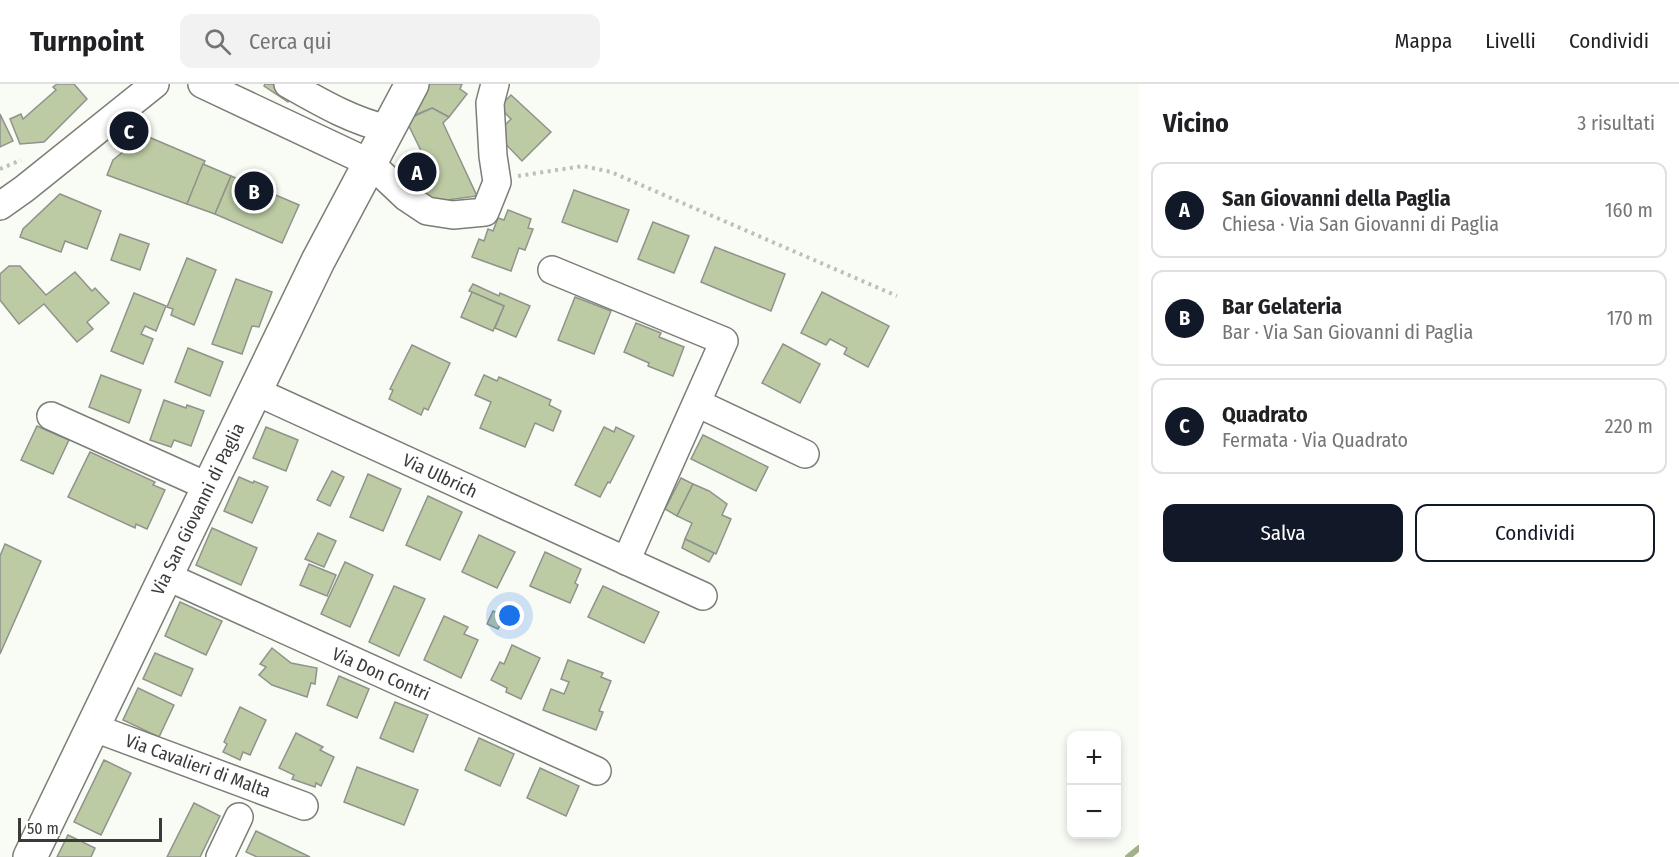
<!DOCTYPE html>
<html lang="it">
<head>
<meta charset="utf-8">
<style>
	body { margin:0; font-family:"Fira Sans Condensed",sans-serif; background:#f2f2f2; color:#202124 }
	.controls { position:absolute; right:18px; bottom:18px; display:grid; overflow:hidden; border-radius:12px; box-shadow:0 3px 9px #0003 }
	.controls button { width:54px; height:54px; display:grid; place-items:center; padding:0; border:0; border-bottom:2px solid #e0e0e0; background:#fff; color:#202124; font:30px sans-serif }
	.scale { position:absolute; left:18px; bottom:15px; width:144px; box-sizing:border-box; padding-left:6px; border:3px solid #3a3b38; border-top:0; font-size:16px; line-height:21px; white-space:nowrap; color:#3a3b38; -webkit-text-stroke:4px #fff; paint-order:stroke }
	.you { position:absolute; left:510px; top:532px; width:21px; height:21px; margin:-15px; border:4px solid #fff; border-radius:50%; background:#1a73e8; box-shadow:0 0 0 9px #1a73e833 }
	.badge { display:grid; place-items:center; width:39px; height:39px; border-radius:50%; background:#111827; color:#fff; font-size:20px; font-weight:700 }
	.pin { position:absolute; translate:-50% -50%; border:3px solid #fff; box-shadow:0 2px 6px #0006 }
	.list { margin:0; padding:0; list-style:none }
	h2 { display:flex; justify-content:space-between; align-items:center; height:78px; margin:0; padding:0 24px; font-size:26px }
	h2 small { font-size:20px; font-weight:400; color:#757577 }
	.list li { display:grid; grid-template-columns:39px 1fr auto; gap:18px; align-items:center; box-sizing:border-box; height:96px; margin:0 12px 12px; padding:0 12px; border:2px solid #e0e0e0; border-radius:12px }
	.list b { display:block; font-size:22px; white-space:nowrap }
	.list p { margin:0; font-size:20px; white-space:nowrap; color:#757577 }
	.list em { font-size:20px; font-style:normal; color:#757577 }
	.actions { display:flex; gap:12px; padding:18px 24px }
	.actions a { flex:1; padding:14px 0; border:2px solid #111827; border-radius:12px; text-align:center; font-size:21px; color:#111827 }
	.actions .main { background:#111827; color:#fff }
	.icon { flex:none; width:33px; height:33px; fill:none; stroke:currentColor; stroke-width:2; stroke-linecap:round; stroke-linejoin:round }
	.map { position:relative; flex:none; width:1139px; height:773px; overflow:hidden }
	header { display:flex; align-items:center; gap:36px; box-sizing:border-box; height:84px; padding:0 30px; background:#fff; border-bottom:2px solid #e0e0e0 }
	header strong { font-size:28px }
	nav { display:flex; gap:33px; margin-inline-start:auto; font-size:21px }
	.search { width:420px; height:54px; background:#f2f2f2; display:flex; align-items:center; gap:15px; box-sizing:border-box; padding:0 21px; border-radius:12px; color:#757577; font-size:22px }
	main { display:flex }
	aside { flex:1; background:#fff }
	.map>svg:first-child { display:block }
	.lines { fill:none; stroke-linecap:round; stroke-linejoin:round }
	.stream { stroke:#a3b08a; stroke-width:6 }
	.building { fill:#bdcba4; stroke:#90928c; stroke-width:1.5 }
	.minor-casing { stroke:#7b7d77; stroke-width:30 }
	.major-casing { stroke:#7b7d77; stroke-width:36 }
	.path { stroke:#bdbfba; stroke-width:4; stroke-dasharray:3 4.5; stroke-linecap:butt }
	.minor { stroke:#fff; stroke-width:27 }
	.major { stroke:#fff; stroke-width:33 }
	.labels { text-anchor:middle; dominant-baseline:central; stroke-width:4.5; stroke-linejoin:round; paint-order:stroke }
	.street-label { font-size:18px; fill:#3a3b38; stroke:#fff }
</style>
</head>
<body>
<header>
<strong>Turnpoint</strong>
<div class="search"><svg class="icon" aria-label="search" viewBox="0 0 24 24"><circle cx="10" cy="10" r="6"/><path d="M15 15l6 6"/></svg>Cerca qui</div>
<nav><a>Mappa</a><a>Livelli</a><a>Condividi</a></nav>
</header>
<main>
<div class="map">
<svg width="1139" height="773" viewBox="0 0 1139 773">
	<rect width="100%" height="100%" fill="#f9fcf5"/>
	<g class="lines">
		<path class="stream" d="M1128 773 1139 764"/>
	</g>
	<g class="building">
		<path d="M57 0H74L87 15 44 58 20 60 10 35 21 30 23 35 56 6 53 3Z"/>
		<path d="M265 0H299L288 18 264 2Z"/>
		<path d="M422 0H462L460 5 467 10 449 33 432 24 415 31 410 22Z"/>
		<path d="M511 11 551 48 522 77 496 50 511 35 499 23Z"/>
		<path d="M432 24 449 33 443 39 477 112 425 119 421 104 435 95 406 36Z"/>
		<path d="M0 30 13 57 0 63Z"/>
		<path d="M144 51 205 77 187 120 107 91 113 76Z"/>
		<path d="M422 68 435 95 421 104 424 112 417 115 400 80Z"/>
		<path d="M203 80 231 92 215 130 187 120Z"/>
		<path d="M231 92 299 121 282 159 215 130Z"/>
		<path d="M574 106 629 126 617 158 562 138Z"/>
		<path d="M60 110 101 127 87 165 65 157 61 168 20 153 23 145Z"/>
		<path d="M508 126 531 135 528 144 533 145 525 166 519 164 511 187 472 173 479 155 484 157 488 145 493 147 498 134 504 136Z"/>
		<path d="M653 138 689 152 674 189 638 175Z"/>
		<path d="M120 150 149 160 140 186 111 176Z"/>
		<path d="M715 163 785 190 771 227 701 198Z"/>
		<path d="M187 174 216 186 194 241 171 231 173 225 167 223Z"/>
		<path d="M9 182H20L46 211 75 188 92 207 95 204 109 219 87 238 93 245 77 258 44 220 19 240 0 216V190Z"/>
		<path d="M236 195 272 208 259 243 252 242 242 270 212 260Z"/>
		<path d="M473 200 499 212 500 209 530 222 516 253 495 244 504 222 469 207Z"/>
		<path d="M472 208 504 222 493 247 461 233Z"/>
		<path d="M822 208 889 242 868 283 844 270 847 264 830 255 826 261 801 249Z"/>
		<path d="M134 209 166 222 156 247 145 242 141 250 153 255 143 280 111 267Z"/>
		<path d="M575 213 611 227 594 270 558 256Z"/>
		<path d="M636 239 661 249 659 253 684 263 673 292 648 282 649 279 624 268Z"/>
		<path d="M783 260 820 280 800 319 762 299Z"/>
		<path d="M412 261 450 279 428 326 424 324 421 331 389 315 393 306 390 305Z"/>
		<path d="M188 264 223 278 210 312 175 298Z"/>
		<path d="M101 291 141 306 129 339 89 323Z"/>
		<path d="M484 291 497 297 499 293 551 316 549 321 561 327 553 347 535 339 525 363 480 344 491 318 475 311Z"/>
		<path d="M164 316 186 324 187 321 204 327 191 362 174 356 171 363 150 356Z"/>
		<path d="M37 342 69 356 53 390 21 376Z"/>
		<path d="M266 343 298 356 286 387 253 374Z"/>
		<path d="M604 343 614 348 616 343 634 352 610 399 608 398 600 413 575 401Z"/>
		<path d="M703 351 768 383 756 407 691 375Z"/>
		<path d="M90 368 155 398 153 401 165 406 147 445 136 440 135 444 68 413Z"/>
		<path d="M332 387 344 393 330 422 317 416Z"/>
		<path d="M368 390 401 405 383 447 350 433Z"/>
		<path d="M239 393 253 399 254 397 268 403 252 439 224 427Z"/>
		<path d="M681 394 693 400 677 432 665 425Z"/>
		<path d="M693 400 709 407 727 420 722 431 731 435 716 470 685 455 692 439 677 432Z"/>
		<path d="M428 412 462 428 440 476 406 461Z"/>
		<path d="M212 444 257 464 241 501 196 481Z"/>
		<path d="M318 449 336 457 324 483 305 475Z"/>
		<path d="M479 451 515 468 497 504 462 488Z"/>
		<path d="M685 455 714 469 709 478 682 464Z"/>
		<path d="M5 460 41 477 0 570V472Z"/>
		<path d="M545 468 581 485 575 499 578 501 570 519 530 502Z"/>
		<path d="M345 478 373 491 350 543 321 530Z"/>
		<path d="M309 480 336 491 327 512 300 501Z"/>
		<path d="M394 502 425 515 399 572 369 558Z"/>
		<path d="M603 502 659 528 644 559 588 533Z"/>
		<path d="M180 518 222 537 206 571 165 552Z"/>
		<path d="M493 527 504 532 498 545 487 540Z"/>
		<path d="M444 532 468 543 464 550 478 556 461 594 424 576Z"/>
		<path d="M512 561 540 574 521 615 506 608 507 604 491 596 500 578 504 580Z"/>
		<path d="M272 564 291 579 317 584 315 600 311 599 307 613 272 601 259 591 266 583 260 580Z"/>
		<path d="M155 569 193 585 181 612 143 595Z"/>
		<path d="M568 576 603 589 601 593 611 597 599 627 603 628 596 646 543 626 551 605 564 610 569 598 561 595Z"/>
		<path d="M339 592 369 605 357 634 327 621Z"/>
		<path d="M138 604 174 621 159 653 123 636Z"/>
		<path d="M395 618 428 631 413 668 380 654Z"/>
		<path d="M240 623 266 636 250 671 243 668 240 676 223 668 227 660 224 658Z"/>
		<path d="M296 649 323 663 320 666 334 673 321 702 316 699 315 703 292 695 294 691 279 684Z"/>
		<path d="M479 654 514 670 500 702 465 686Z"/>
		<path d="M104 676 131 689 101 751 74 738Z"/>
		<path d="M357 683 418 706 404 741 344 718Z"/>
		<path d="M540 684 579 702 566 732 527 714Z"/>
		<path d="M194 719 220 732 200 773H167Z"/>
		<path d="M256 747 310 773H257L246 768Z"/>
		<path d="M68 751 95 764 91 773H57Z"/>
	</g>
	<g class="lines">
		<g class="minor-casing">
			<g id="minor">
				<path d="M202 0 370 79 406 113 427 127 453 131 485 128 497 98 493 72 490 19 495 0"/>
				<path d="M288 0C320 18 352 37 388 45"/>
				<path d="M0 122 24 105 155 0"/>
				<path d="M552 186 724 257 626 477"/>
				<path d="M255 307 703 512"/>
				<path d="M697 319 805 370"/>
				<path d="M51 332 209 403"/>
				<path d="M166 492 597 687"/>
				<path d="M92 643 304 722"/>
				<path d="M220 773 239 733"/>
			</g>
		</g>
		<g class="major-casing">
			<path id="major" d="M30 773 318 177 412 0"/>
		</g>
		<g class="path">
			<path d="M0 85 21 76"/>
			<path d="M518 92 583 82 611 88 897 212"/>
		</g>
		<use href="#minor" class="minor"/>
		<use href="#major" class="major"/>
	</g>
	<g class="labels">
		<g class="street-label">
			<text transform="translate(440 392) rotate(25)">Via Ulbrich</text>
			<text transform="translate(198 425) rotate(-64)">Via San Giovanni di Paglia</text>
			<text transform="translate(381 590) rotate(24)">Via Don Contri</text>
			<text transform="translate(198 682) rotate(20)">Via Cavalieri di Malta</text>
		</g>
	</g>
</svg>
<div class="controls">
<button>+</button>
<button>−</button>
</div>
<div class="scale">50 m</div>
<div class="you"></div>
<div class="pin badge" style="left:417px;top:88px">A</div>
<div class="pin badge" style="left:254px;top:107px">B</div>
<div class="pin badge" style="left:129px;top:47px">C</div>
</div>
<aside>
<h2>Vicino<small>3 risultati</small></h2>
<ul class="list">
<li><span class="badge">A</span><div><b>San Giovanni della Paglia</b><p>Chiesa · Via San Giovanni di Paglia</p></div><em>160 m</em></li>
<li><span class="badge">B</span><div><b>Bar Gelateria</b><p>Bar · Via San Giovanni di Paglia</p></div><em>170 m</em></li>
<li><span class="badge">C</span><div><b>Quadrato</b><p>Fermata · Via Quadrato</p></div><em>220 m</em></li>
</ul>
<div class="actions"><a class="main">Salva</a><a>Condividi</a></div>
</aside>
</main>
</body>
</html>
